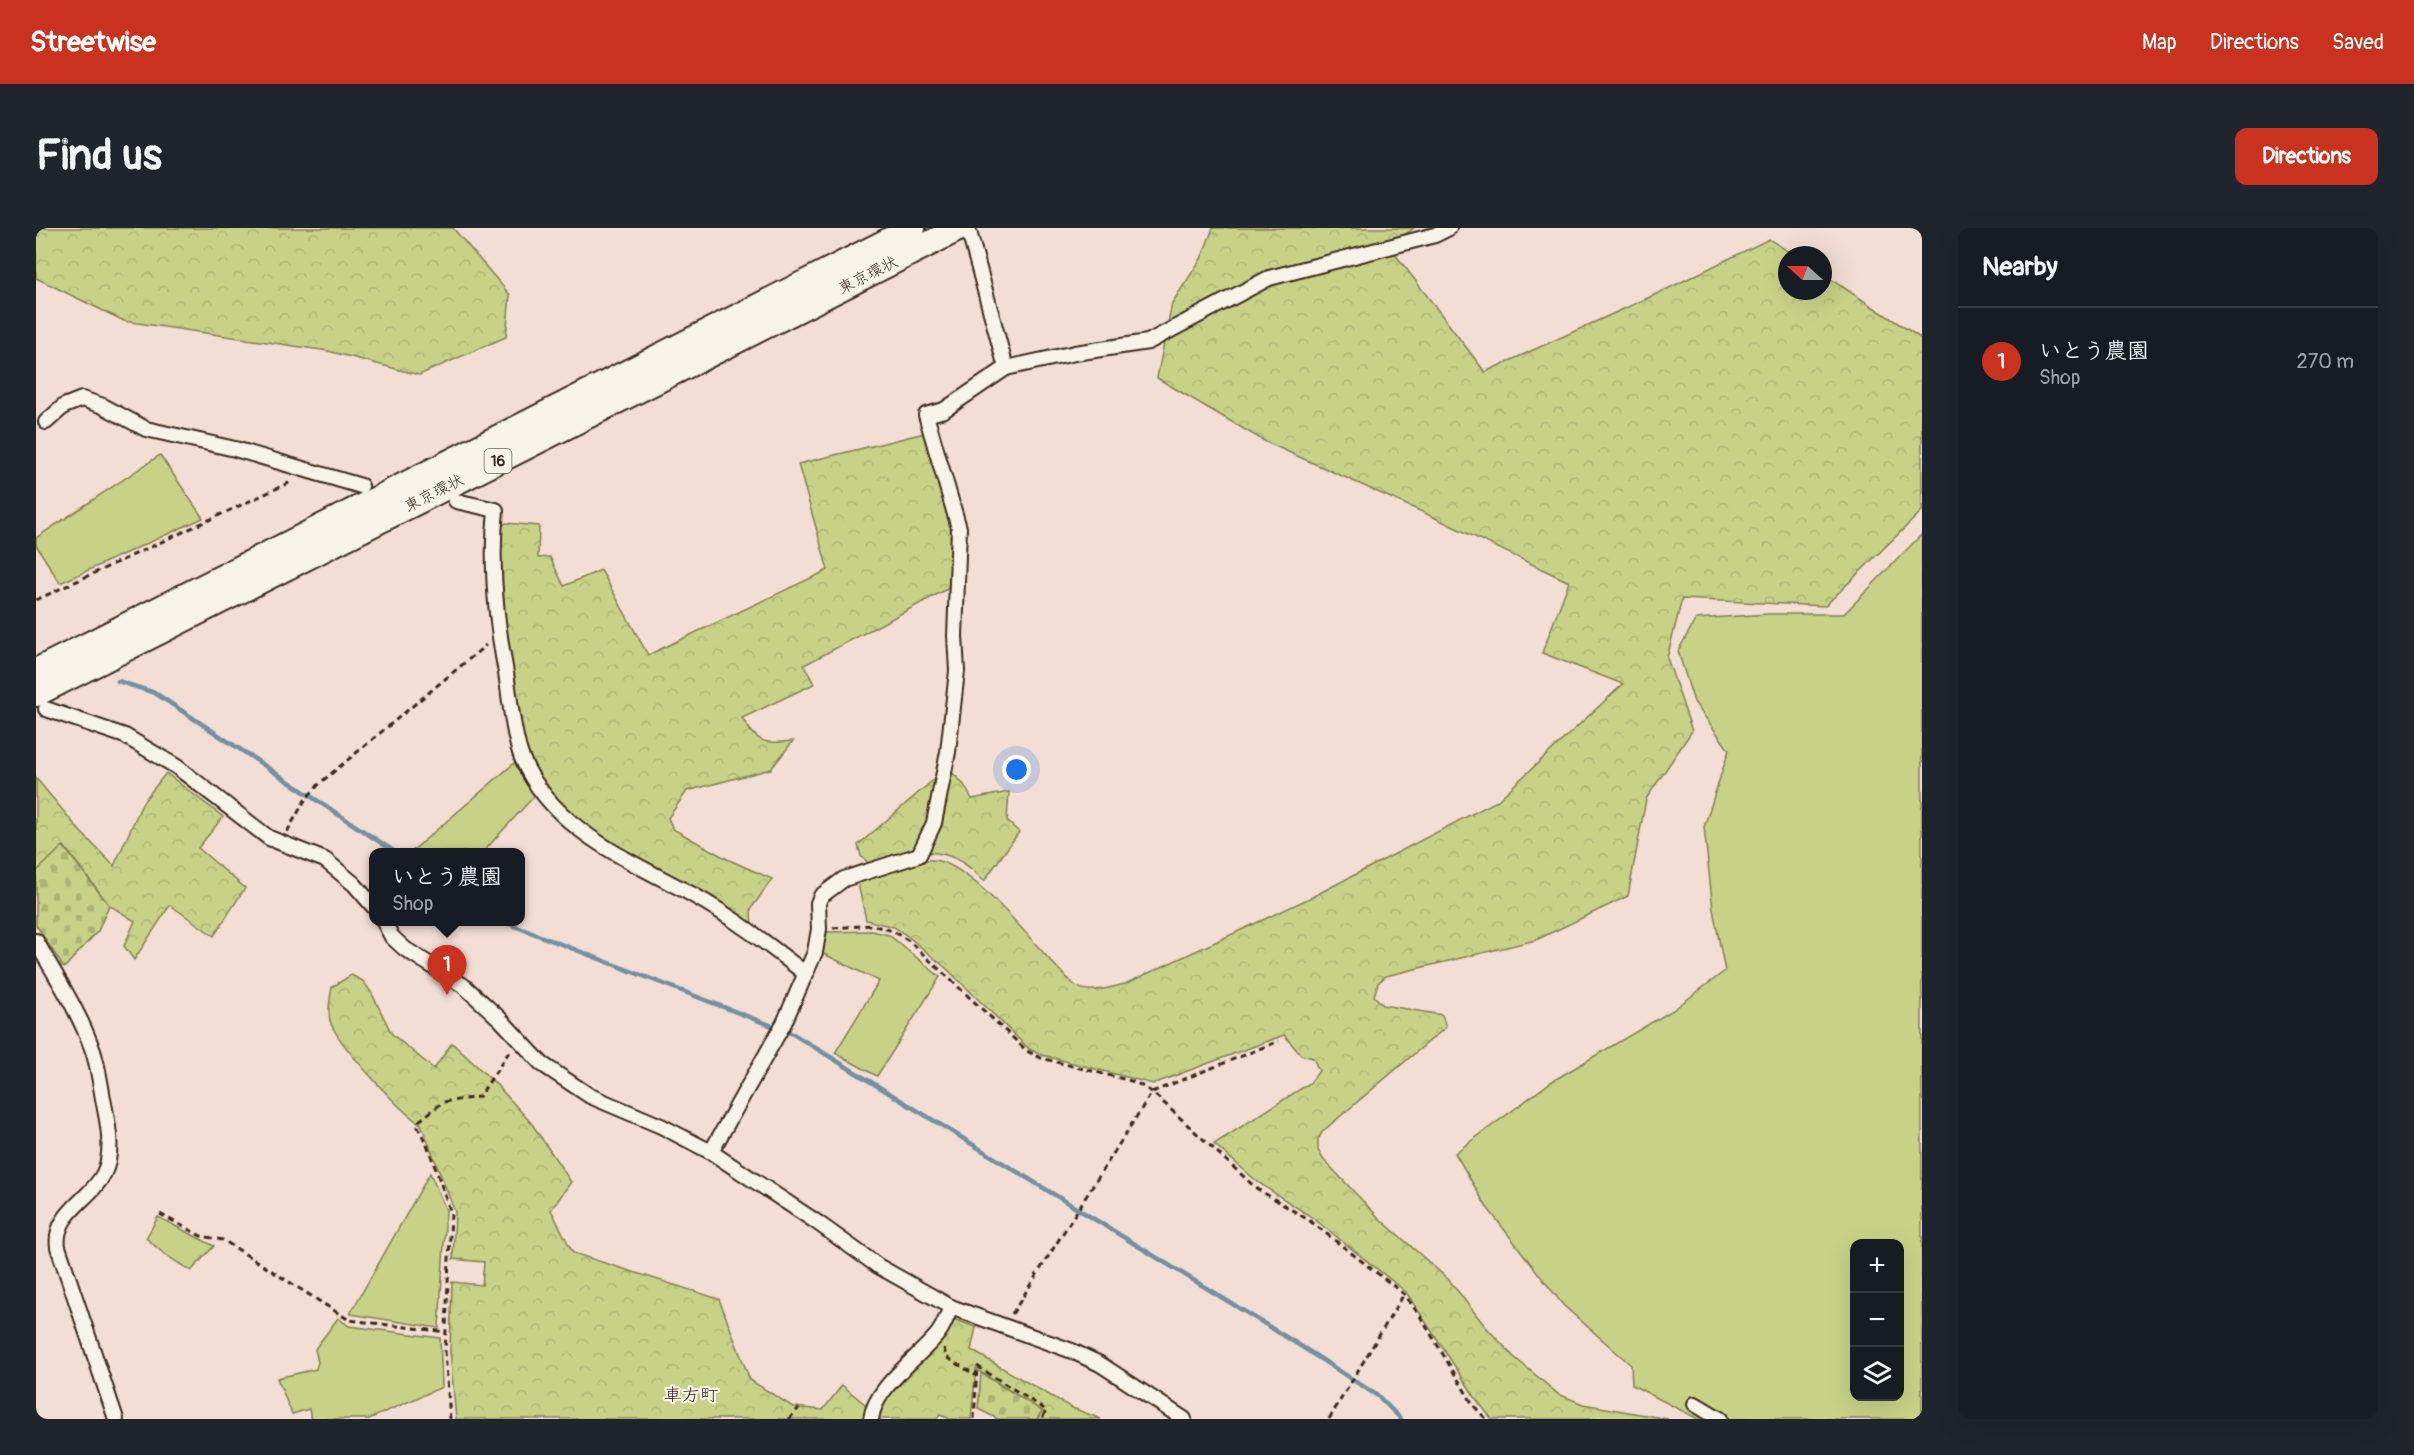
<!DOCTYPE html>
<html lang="en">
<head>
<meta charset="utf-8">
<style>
	body { margin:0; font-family:Pangolin,"Klee One",sans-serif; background:#20242c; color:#f1f3f6 }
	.controls { position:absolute; right:18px; bottom:18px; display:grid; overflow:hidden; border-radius:12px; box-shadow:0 6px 24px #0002 }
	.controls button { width:54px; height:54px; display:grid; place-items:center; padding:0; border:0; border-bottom:2px solid #363941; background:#171b24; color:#f1f3f6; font:30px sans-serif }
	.compass { position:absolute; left:1742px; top:18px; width:54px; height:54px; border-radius:50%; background:#171b24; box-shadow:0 6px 24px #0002; rotate:291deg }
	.you { position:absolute; left:981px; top:542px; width:21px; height:21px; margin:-15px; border:4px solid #fff; border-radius:50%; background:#1a73e8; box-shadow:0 0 0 9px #1a73e833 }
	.badge { display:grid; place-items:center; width:39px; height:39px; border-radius:50%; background:#c8321e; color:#fff; font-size:20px; font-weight:700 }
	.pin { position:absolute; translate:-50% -50px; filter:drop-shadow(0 2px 3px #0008) }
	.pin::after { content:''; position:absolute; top:32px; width:21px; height:18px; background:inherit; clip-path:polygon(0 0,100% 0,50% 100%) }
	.popup { position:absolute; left:333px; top:620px; width:156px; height:78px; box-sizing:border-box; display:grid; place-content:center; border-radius:12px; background:#171b24; filter:drop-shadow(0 2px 4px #0005); font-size:20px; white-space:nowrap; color:#9ea1a6 }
	.popup b { font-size:22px; color:#f1f3f6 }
	.popup::after { content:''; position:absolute; left:50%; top:100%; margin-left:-12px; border:12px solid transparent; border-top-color:#171b24 }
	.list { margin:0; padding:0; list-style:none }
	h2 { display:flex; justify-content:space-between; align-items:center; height:78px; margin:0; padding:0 24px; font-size:26px }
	h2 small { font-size:20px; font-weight:400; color:#9ea1a6 }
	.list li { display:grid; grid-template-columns:39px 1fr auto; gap:18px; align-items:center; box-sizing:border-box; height:108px; padding:0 24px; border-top:2px solid #363941 }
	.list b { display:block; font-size:22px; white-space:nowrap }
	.list p { margin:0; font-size:20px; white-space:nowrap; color:#9ea1a6 }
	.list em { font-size:20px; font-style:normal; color:#9ea1a6 }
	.icon { flex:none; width:33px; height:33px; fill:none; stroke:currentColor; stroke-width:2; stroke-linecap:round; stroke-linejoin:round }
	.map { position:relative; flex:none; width:1886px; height:1191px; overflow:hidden; border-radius:12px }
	header { display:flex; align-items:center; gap:36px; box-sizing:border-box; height:84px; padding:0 30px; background:#c8321e; color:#fff }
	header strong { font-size:28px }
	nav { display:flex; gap:33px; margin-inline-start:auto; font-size:21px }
	.intro { display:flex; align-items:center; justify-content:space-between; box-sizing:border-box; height:144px; padding:0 36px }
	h1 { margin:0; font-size:42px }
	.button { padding:15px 27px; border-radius:12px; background:#c8321e; color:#fff; font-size:21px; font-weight:700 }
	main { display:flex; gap:36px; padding:0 36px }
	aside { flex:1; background:#171b24; border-radius:12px; box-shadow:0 6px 24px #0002 }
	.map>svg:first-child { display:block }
	.grass { fill:#c7d286; stroke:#817e52; stroke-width:1.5; fill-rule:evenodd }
	.forest { fill:url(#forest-crowns); stroke:#817e52; stroke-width:1.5 }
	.cemetery { fill:url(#cemetery-stones); stroke:#817e52; stroke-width:1.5 }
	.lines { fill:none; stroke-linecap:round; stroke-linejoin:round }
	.stream { stroke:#7390a1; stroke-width:4.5 }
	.minor-casing { stroke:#3b2a1e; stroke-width:18 }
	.trunk-casing { stroke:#3b2a1e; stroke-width:28 }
	.path { stroke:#3b2a1e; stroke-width:3; stroke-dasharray:6 4.5; stroke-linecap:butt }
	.minor { stroke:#f7f3e8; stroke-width:14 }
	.trunk { stroke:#f7f3e8; stroke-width:24 }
	.labels { text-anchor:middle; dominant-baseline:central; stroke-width:4.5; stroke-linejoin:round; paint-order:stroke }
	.shield { fill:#f7f3e8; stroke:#73665b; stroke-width:1.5 }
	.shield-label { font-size:15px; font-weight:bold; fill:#3b2a1e }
	.street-label { font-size:16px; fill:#3b2a1e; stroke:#f7f3e8 }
	.neighbourhood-label { font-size:18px; fill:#3b2a1e; stroke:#f7f3e8 }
</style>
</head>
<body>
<header>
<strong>Streetwise</strong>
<nav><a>Map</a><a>Directions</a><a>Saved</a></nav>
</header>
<div class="intro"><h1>Find us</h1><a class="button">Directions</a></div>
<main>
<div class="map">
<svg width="1886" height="1191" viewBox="0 0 1886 1191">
	<defs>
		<pattern id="forest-crowns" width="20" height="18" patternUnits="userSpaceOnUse" patternTransform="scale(1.5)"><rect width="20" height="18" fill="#c7d286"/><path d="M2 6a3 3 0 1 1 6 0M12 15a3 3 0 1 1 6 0" fill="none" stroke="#acb473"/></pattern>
		<pattern id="cemetery-stones" width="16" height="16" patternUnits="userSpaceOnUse" patternTransform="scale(1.5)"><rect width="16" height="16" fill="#c7d286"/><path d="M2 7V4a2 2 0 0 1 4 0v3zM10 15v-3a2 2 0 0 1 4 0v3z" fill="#acb473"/></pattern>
	</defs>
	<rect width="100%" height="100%" fill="#f2ded4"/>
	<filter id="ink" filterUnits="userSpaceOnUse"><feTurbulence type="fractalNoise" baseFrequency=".0167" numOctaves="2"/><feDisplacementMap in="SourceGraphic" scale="12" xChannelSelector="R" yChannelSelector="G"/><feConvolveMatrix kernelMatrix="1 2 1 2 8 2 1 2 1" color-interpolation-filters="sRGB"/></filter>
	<g filter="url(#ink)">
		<g class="grass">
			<path d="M124 227 167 290 24 355 0 317V310Z"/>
			<path d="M1886 306V1191H1662L1596 1157 1595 1137 1527 1077 1450 978 1419 925 1515 854 1637 782 1689 743 1677 681 1668 599 1693 522 1658 474 1642 423 1660 391 1732 386H1808ZM1818 1016H1864V1168H1818Z"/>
			<path d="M483 531 502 564 447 624H375Z"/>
			<path d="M836 703 853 707 904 749 841 848 799 825 843 753 784 724 791 704Z"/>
			<path d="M394 945 410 982 403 1100 314 1086Z"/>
			<path d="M122 989 178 1018 155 1043 128 1026 110 1010Z"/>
			<path d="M302 1090 313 1098 404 1110 406 1159 333 1191H275L273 1181 256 1186 241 1150 280 1141 282 1134 279 1121Z"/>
		</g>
		<g class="forest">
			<path d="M0 0H417L474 67 470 109 383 147 292 123 88 93 0 50Z"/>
			<path d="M1177 0H1378L1353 18 1449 144 1627 63 1733 11 1758 27H1751V63H1787V46L1886 111V283L1789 378 1646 371 1631 430 1656 503 1610 571 1592 668 1500 712 1350 748 1342 755 1338 768 1347 777 1406 787 1410 799 1287 903 1282 911V922L1287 931 1343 990 1413 1052 1449 1098 1478 1129 1522 1166 1547 1176 1632 1191H1456L1443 1175 1370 1064 1277 990 1223 955 1178 916 1274 855 1283 843 1277 830 1265 827 1248 807 1117 856 1006 827 993 821 911 741 874 710 858 699 830 692 821 651C844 644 872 631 897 632 932 634 990 706 1014 732 1022 740 1031 752 1040 758 1054 767 1075 759 1089 756L1276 669 1461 573 1587 456 1506 425 1533 354 1393 287 1230 214 1121 150 1136 75 1165 31Z"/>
			<path d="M889 205 918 301 917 358 768 437 778 456 706 490C722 516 727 516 757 513L735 541 651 563 632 590 637 601 691 631 736 651 715 681 716 702 571 616 537 589 508 560 488 527 469 412 463 306 464 300 470 295 503 298 502 330 514 329 528 358 565 342 612 427 792 342 762 236Z"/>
			<path d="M912 540 928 557 936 571 973 564 971 593 983 604 948 653C930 634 916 625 890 624Z"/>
			<path d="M130 545 187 589 162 620 209 660 178 708 134 677 98 732 88 718 99 693 73 677 28 618 0 644V550L44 603 78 638 107 574Z"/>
			<path d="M903 547 892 596 878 623 835 637 825 628 822 617Z"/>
			<path d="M315 747 327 753 335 764 356 806 398 841 416 815 461 857 496 896 535 954 515 982 537 1025 683 1071 714 1152 757 1179 787 1182 806 1157 830 1177 828 1191H420L414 1124 416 1054 446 1057 448 1034 417 1031 419 984 385 896C366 886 307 820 297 800 290 788 294 771 296 759Z"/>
			<path d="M917 1091 940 1099 935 1122 1034 1179 1065 1191H1001L1006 1183 940 1141 935 1191H914L904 1187 901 1191H841L842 1183 848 1173 906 1112Z"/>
		</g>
		<g class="cemetery">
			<path d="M27 618 73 677 62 703 28 740 0 697V644Z"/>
			<path d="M945 1145 1006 1183 1001 1191H962L942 1181Z"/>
		</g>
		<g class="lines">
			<g class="stream">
				<path d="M82 453 119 465 359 624"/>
				<path d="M468 694 757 806 1263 1117 1342 1168 1365 1191"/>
			</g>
			<g class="minor-casing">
				<g id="minor">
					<path d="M970 140 1039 125 1112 114 1233 50 1399 7 1413 0"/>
					<path d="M10 194 28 178 46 171 67 178 110 201 199 221 325 258"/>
					<path d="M420 273 460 282C454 336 460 392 470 445 474 470 477 508 486 530 516 602 595 633 657 667 697 689 734 718 770 746"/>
					<path d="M10 481 89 508 141 539 233 610 289 632 318 656 338 679"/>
					<path d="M348 694 356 709 369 721 428 758 464 791 506 836 554 868 625 898 675 924 782 995 842 1038 915 1079 1036 1123 1064 1136 1148 1191"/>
					<path d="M0 713C20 749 43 783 57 823 63 841 65 862 69 881 73 901 77 926 68 945 55 972 17 985 22 1019L80 1191"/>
					<path d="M675 924 748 795 779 724 783 701 782 675 785 668 808 651 883 627 898 595 912 524 921 443 919 408 923 300 890 187 908 182 970 140 932 0"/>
					<path d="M1659 1176 1684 1191"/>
					<path d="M835 1191C839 1159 880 1132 900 1108 907 1101 911 1088 915 1079"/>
				</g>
			</g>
			<g class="trunk-casing">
				<g id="trunk">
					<path d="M0 443 877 0"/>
					<path d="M0 466 924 0"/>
				</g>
			</g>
			<g class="path">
				<path d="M0 372 257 253"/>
				<path d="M251 604 269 572 284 555 450 417"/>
				<path d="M797 700 836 697 857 703 873 713 991 823 1005 830 1099 854 1116 864 1220 960 1274 993 1368 1066 1384 1088 1438 1178 1450 1191"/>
				<path d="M124 986 165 1008 187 1012 313 1092 410 1104"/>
				<path d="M976 1086 1116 864 1243 813"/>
				<path d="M908 1120 910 1129 941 1148"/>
				<path d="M941 1138 1010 1182 1006 1191"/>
				<path d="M414 1191 409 1123 415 985 392 919 382 899 383 893 407 874 443 869 475 821"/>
				<path d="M753 1191 763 1180"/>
				<path d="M938 1191 941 1139"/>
				<path d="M1293 1191 1368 1066"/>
			</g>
			<use href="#minor" class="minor"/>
			<use href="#trunk" class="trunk"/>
		</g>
	</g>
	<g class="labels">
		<rect class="shield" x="448.5" y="221" width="27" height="24" rx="4.5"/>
		<g class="shield-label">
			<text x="462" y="233">16</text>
		</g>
		<g class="street-label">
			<text transform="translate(832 47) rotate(-27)">東京環状</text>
			<text transform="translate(398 265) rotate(-27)">東京環状</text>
		</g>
		<g class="neighbourhood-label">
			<text x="655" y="1167">車方町</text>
		</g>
	</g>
</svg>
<div class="controls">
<button>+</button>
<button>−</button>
<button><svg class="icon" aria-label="layers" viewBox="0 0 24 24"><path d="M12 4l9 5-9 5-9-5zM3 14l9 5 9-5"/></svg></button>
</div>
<svg class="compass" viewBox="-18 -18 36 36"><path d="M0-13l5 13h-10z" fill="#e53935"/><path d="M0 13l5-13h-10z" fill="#9ea1a6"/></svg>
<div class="you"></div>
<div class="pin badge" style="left:411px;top:767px">1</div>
<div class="popup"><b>いとう農園</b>Shop</div>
</div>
<aside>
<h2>Nearby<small></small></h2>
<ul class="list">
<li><span class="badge">1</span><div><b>いとう農園</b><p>Shop</p></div><em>270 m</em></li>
</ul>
</aside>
</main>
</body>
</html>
